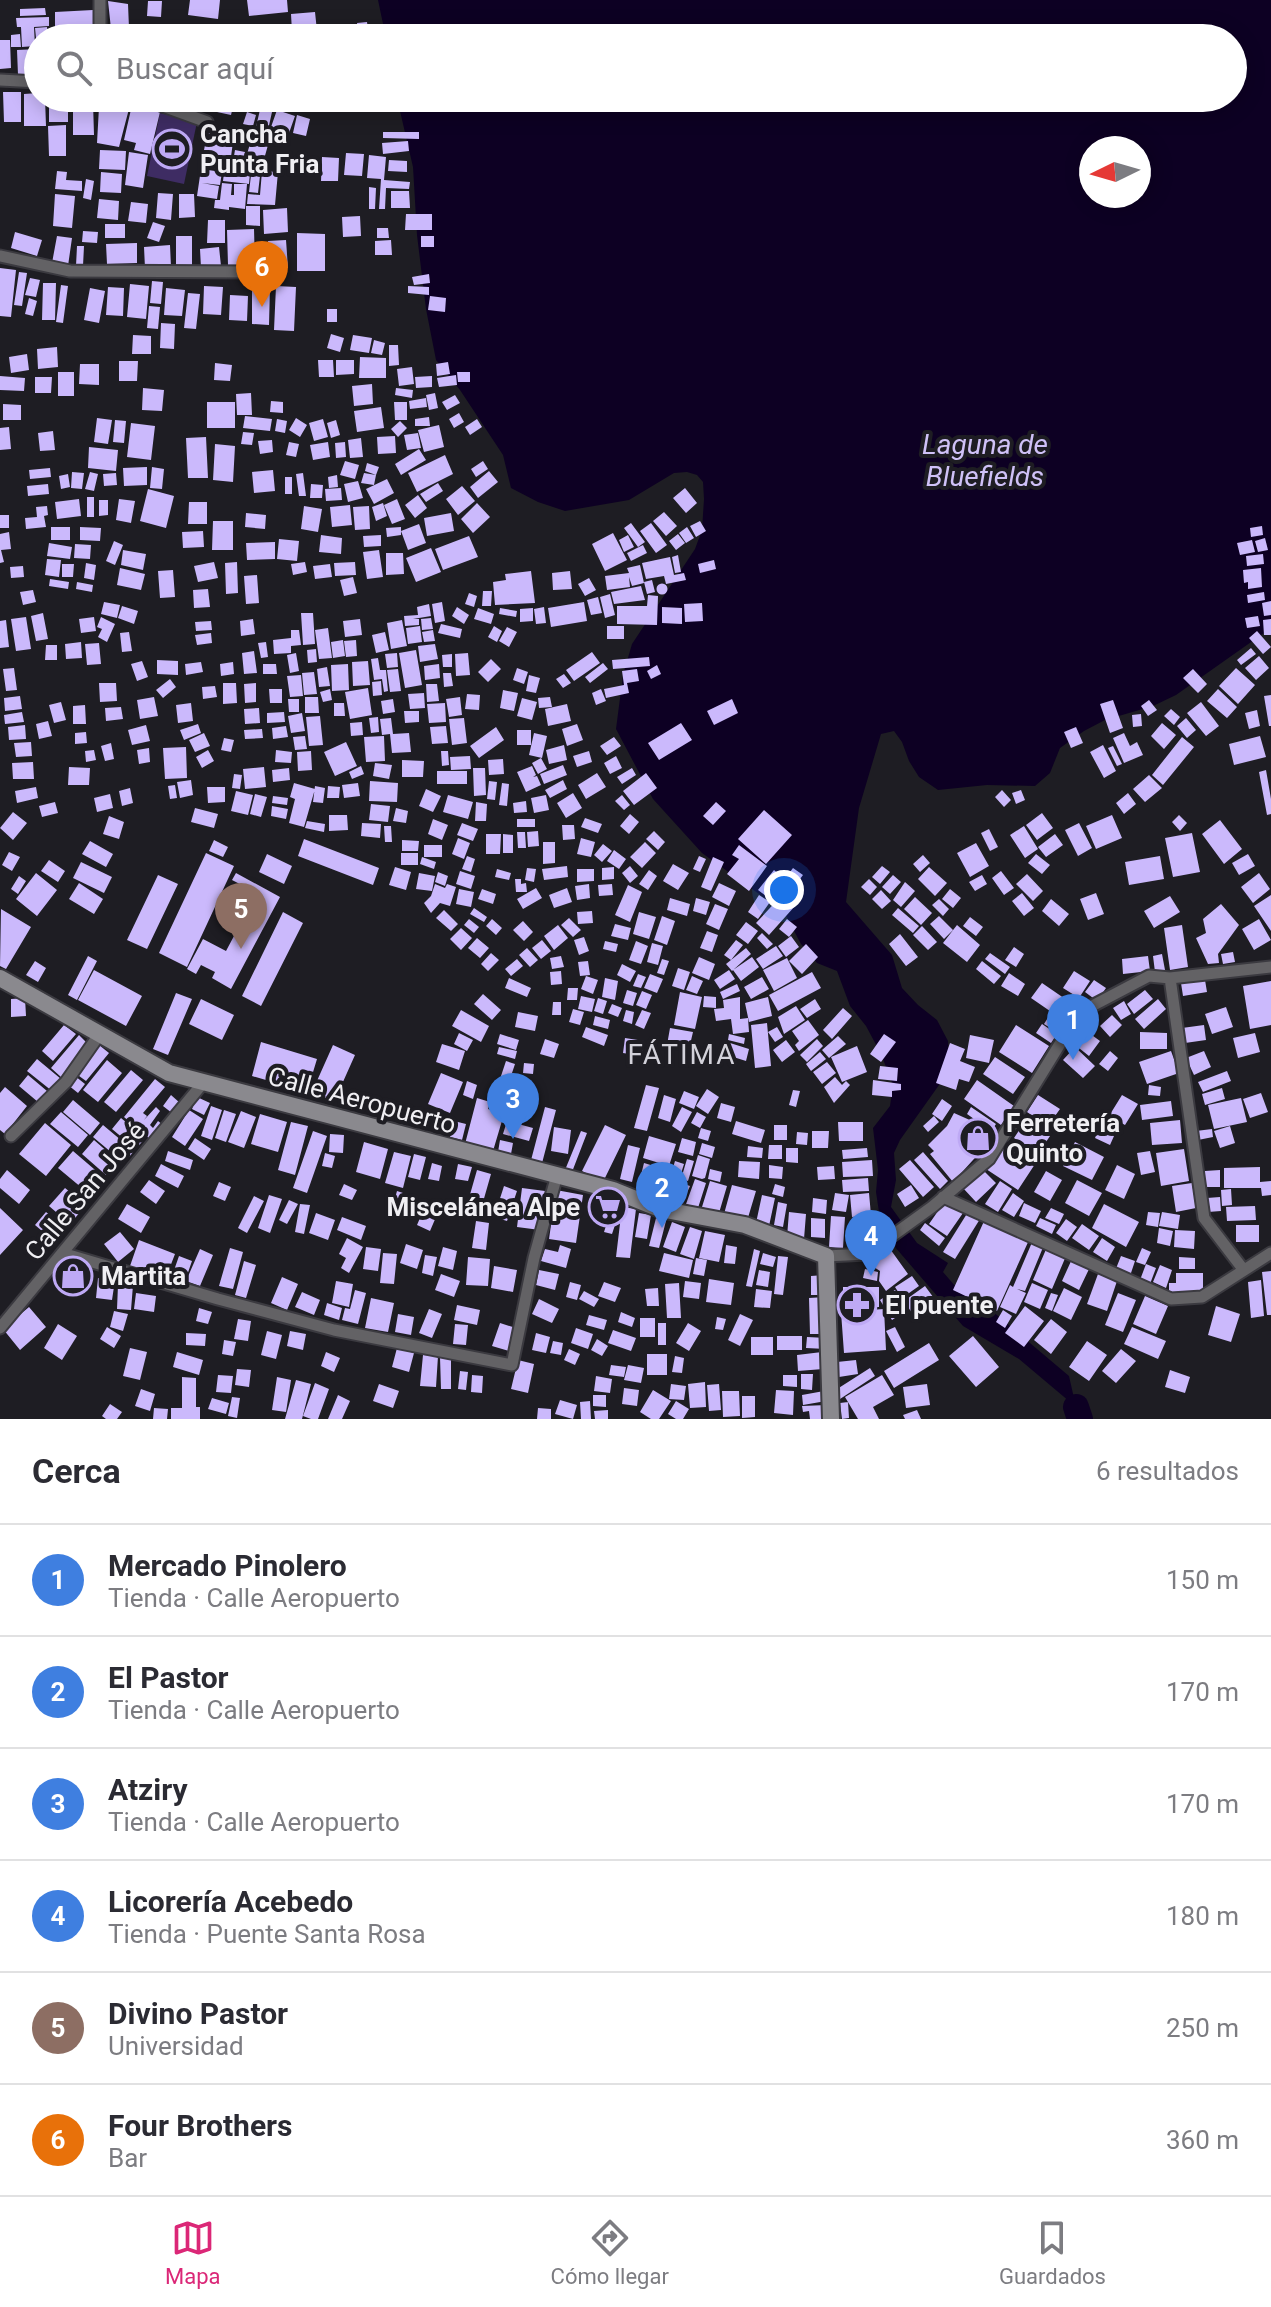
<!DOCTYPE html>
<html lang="es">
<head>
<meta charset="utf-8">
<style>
	:root { --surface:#fff; --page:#f7f7f7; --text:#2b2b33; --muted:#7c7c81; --line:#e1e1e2; --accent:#db2777 }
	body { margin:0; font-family:Roboto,sans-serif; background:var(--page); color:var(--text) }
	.compass { position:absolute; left:1079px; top:136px; width:72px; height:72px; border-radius:50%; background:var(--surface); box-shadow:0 4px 20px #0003; rotate:265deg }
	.you { position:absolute; left:784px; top:890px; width:28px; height:28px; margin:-20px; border:6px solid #fff; border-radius:50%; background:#1a73e8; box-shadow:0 0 0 12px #1a73e833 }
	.badge { display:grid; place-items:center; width:52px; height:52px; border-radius:50%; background:var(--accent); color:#fff; font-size:26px; font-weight:700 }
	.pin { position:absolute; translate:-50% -66px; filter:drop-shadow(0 2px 4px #0008) }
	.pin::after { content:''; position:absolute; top:42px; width:28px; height:24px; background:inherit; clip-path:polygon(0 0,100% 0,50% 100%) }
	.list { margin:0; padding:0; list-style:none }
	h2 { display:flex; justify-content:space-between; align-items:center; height:104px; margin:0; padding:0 32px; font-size:34px }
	h2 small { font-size:26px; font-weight:400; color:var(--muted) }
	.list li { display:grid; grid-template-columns:52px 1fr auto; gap:24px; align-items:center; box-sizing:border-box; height:112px; padding:0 32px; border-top:2px solid var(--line) }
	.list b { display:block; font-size:30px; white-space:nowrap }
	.list p { margin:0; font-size:26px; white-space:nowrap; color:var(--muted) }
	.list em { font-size:26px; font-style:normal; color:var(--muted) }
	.icon { flex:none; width:44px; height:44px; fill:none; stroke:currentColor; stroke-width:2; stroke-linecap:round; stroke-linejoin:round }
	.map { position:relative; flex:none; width:1271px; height:1419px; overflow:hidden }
	.search { position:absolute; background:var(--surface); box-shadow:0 4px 20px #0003; left:24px; right:24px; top:24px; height:88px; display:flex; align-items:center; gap:20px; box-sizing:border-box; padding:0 28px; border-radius:44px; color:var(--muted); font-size:30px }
	.sheet { height:776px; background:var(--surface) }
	nav { display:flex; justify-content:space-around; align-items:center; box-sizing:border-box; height:112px; border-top:2px solid var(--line); background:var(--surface); font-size:22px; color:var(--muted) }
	nav a { display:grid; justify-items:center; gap:4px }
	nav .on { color:var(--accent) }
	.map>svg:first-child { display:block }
	.green { fill:#3e2c63 }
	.water { fill:#0d0023; fill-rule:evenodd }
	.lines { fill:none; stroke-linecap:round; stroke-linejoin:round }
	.river { stroke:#0d0023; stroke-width:26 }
	.building { fill:#cbb9fc }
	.street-casing { stroke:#3b3a40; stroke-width:15 }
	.secondary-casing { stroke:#3b3a40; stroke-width:20 }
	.street { stroke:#636265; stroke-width:11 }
	.secondary { stroke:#8a898e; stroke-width:16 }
	.labels { text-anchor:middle; stroke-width:8; stroke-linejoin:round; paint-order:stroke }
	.poi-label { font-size:26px; font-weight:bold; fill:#f0eff3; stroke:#1e1d23; text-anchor:start }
	.street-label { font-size:26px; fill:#f0eff3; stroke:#1e1d23 }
	.water-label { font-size:28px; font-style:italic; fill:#cfc1f7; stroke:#1e1d23 }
	.neighbourhood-label { font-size:28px; letter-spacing:2px; fill:#d3d2da; stroke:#1e1d23 }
</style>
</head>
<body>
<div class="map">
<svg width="1271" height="1419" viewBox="0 0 1271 1419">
	<rect width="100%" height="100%" fill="#1e1d23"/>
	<path class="green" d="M160 113 197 122 184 184 147 176Z"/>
	<path class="water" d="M378 0H1271V628L1176 695 1153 706 1105 720 1084 731 1060 748 1050 773 1035 786 987 785 938 790 919 777 909 761 902 742 894 731 881 734 859 808 846 902 892 955 902 988 918 1005 937 1020 948 1041 949 1062 944 1078 900 1140 894 1153 896 1180 891 1207 917 1243 948 1263 943 1272 962 1294 991 1310 1069 1376 1076 1407 1019 1359 963 1326 895 1247 879 1212 876 1192 878 1170 873 1128 890 1106 893 1085 881 1054 866 1026 850 1006 837 971 817 963 801 944 784 912 702 853 653 799 616 729 623 675 632 644 695 549 702 530 704 499 703 482 697 475 687 472 674 473 629 500 565 511 538 502 511 488 503 455 460 390 436 360 426 309 417 235 413 167 397 98H1233V38H386ZM1091 148H1139V196H1091Z"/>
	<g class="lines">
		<path class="river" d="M1076 1407 1080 1419"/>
	</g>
	<path class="building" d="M190 0H220L218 19 188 15Z
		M247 0H287L288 12 249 16Z
		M108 1 128 4 129 28 162 25V31L112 38Z
		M148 1H162L161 17 147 16Z
		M45 8 46 15 20 16V9Z
		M93 10 94 26 55 28V12Z
		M315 12 317 31H326V38H298V32H292L291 14Z
		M49 17V26L34 27 35 46 22 47 21 27H17L16 18Z
		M367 22 369 36 359 38 357 23Z
		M352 26 354 36 342 38 340 28Z
		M47 27 48 37 36 38 35 28Z
		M258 28 282 35 281 38H255Z
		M65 29H95V38H66Z
		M20 34 21 47H11V35Z
		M0 40H10L11 68 0 69Z
		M38 49V75H18L17 50Z
		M3 92H21V122H4Z
		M38 93V98H45L46 126H24V94Z
		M49 98H68V122H49Z
		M220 98H235L231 115 217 112Z
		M250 98 261 99 256 112 247 109Z
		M304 98H320V111H304Z
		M323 98H341V111L323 112Z
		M358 98H385V104L359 106Z
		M262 101 274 103 268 130 256 127Z
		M73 102H93L94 135H73Z
		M116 102 130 105 119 147 97 143 99 107 115 109Z
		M132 105 160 112 150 154 134 150 136 143 124 140Z
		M277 110 295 116 289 133 271 127Z
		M247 112 256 115 253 126 243 124Z
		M297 115 310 119 306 136 293 133Z
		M66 125V156H49L48 126Z
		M208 129 234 134 229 172 201 166Z
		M383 132H419V139L383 138Z
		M251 140 268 145 261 170 244 165Z
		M408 141 409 151 383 154 382 143Z
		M100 150 126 151 125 170 99 169Z
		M235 150 245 152 241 172 250 173 249 184 223 181 224 173 231 174Z
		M129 152 148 155 143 188 125 185Z
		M346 153 364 154 362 176 344 175Z
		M369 155 386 157 384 180 410 182 409 189 386 188 385 209H379L381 179 367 178Z
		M322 157 339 158 338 181H321Z
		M389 160 407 161V172L388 171Z
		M201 169 222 172 220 185 202 183 219 186 217 199 197 196Z
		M57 171 67 172 66 180 82 181V191L55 189Z
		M262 171 278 172 275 205 247 204 248 194 260 195Z
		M101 172 122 174 121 193 100 192Z
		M251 175 260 176 258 193 249 192Z
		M86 179 94 181 91 200 83 198Z
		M222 183 232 184 231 195H234V184H247L245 209 229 207V210L214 208 215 200H220Z
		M369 187 376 188 375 209H369Z
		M391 191H409L410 208H391Z
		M158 193 173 194 171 220 156 218Z
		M55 194 75 196 72 228 53 226Z
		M179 194H194L195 217 179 218Z
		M99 199 119 201 118 220 97 218Z
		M131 202 148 204 146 223 128 221Z
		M246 206H260V226L246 225Z
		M287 208 288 232 264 234 263 210Z
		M406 214H432V230H405Z
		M360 216 361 236 343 237 342 217Z
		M208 220H225V243H207Z
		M153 222 165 226 159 242 147 238Z
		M105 224H125V238H105Z
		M377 228H388L389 238H377Z
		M254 229 255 265H228L227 230Z
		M83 231 98 232 97 243 82 242Z
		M15 232 42 240 37 256 11 248Z
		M297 233 325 234V271H297Z
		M57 236 72 238 68 266 52 263Z
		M176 236H192V266H176Z
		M421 236H434V247H421Z
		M286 240 288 268 270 269 268 241Z
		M391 240 392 255H375V241Z
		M137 243V263L107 264 106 244Z
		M170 245 171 267 145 268 144 247Z
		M77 246H84L83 266H76Z
		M219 247 221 266 201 268 200 249Z
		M0 268 16 270 11 317 0 316Z
		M19 272 27 273 22 306 14 305Z
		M429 274 430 283 414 285 412 277Z
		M30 278 40 280 36 297 25 295Z
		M152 281 163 282 161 304 150 303Z
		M43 283H56L55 320H42Z
		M130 284 149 286 146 319 127 317Z
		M61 285 68 286 63 323 56 322Z
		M204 286 223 287 221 315 203 314Z
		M252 286H270L269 325 252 324Z
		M276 286 296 287 294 331 274 330Z
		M408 286 429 287V295L408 293Z
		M108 287 124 288 123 316 106 315Z
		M90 288 105 291 99 323 84 320Z
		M166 288 185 290 182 316 164 315Z
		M188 293 200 294 196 329 184 328Z
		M230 295 248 296 247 321 229 320Z
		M430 296 446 298 445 312 428 310Z
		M29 298 37 301 33 316 25 314Z
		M149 306 160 307 158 329 147 328Z
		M327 309H337V322H327Z
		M161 323 175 324 174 349 160 348Z
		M331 334 344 338 340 352 327 348Z
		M133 335 151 336V354H132Z
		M353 335 372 338 369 353 350 350Z
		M374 340 385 343 382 355 371 353Z
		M389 345H398L399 365 389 366Z
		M57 347 58 367 38 369 37 349Z
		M27 354 29 370 11 373 9 357Z
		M360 357 386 358V378H359Z
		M318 360H333L334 377H319Z
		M336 360H354V374L336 375Z
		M119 361H138L137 381H119Z
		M448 362 450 374 437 376 436 364Z
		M215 363 232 365 230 381 214 380Z
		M80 364H99V385L79 384Z
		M412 367 414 384 399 386 397 369Z
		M58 372H74V396H58Z
		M457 372H470V382H458Z
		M456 375 457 385 439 387 437 378Z
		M0 376 25 378 24 391 0 390Z
		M432 376V387L416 388 415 377Z
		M35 377H52L51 393H35Z
		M372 384 373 404 354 406 352 386Z
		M143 388 164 390 162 411 142 410Z
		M396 388 413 390 412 398 395 395Z
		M251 393 252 415H237L236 394Z
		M435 393 438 408 429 410 426 395Z
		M455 395 460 403 447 410 442 402Z
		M426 398 427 407 410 409 409 401Z
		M271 401 283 402V413L270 412Z
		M207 402H235V428H207Z
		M394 402H407V420H395Z
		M3 404 21 405V420H3Z
		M381 407 384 428 357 432 354 411Z
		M459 413 464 422 454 428 449 419Z
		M245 416 272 419 270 431 243 428Z
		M429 417 430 426H415V419Z
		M97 418 112 420 108 444 94 442Z
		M296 418 307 425 300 437 289 430Z
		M277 419 287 421 285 433 275 431Z
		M323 419 328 437 314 441 309 423Z
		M477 419 482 427 470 435 465 427Z
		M115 420 126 421 124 443 113 442Z
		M336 420 340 435 331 438 327 423Z
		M400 421 407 428 398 437 391 429Z
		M131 423 155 426 151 460 127 457Z
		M439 425 444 447 424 452 418 430Z
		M9 427 11 449 0 450V428Z
		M53 431 55 450 40 451 38 433Z
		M243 432 254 433 252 445 241 444Z
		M418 433 421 448 407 450 404 435Z
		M395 436 396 453 378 454 377 437Z
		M206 437 208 478H188L186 438Z
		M361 438 363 457 350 458 348 440Z
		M272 440 273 452 260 454 258 441Z
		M289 442 299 444 296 457 286 455Z
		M328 442 330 457 313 460 310 445Z
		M345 442 346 457 336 458 335 443Z
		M215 444 235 446 233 482 213 480Z
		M89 447 118 450 116 471 88 468Z
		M419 449 426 460 401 475 395 464Z
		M445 455 453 474 417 492 408 473Z
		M345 461 359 465 355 479 340 475Z
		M483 461 488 469 476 477 471 469Z
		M367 463 379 467 376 475 365 471Z
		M147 467V485L124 486 123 468Z
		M152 467 164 469 162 489 150 488Z
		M50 468 51 477 30 479 29 470Z
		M273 470 275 491 254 493 252 472Z
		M489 471 498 482 478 498 470 487Z
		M72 472 84 473 82 489 71 488Z
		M90 472 98 474 94 491 85 489Z
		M116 473 117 485 104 486 103 474Z
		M303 473 306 496H299L296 474Z
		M364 473 376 475 374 485 361 483Z
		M68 474 70 487 61 489 59 476Z
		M337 475 338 487 329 488 328 477Z
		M285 477H292V494H285Z
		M387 479 394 493 374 504 366 489Z
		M358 481 363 498 348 502 344 484Z
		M438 483 443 491 426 502 420 494Z
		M48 484 49 494 28 496 27 486Z
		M311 484 323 485 322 498H310Z
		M462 486 475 501 458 515 446 499Z
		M341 488 342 500 326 501 325 489Z
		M685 488 697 503 686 513 673 498Z
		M148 489 174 496 166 528 140 521Z
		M418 495 427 508 415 518 405 505Z
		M87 497H94V517H87Z
		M79 499 81 516 57 519 55 502Z
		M119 499 135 501 131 523 116 520Z
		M397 499 405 519 392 524 384 505Z
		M99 500H108V515L99 516Z
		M189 502H207V524H188Z
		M383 503 387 516 376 521 372 507Z
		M477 503 490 517 473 533 461 519Z
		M350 505 352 525 332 527 330 507Z
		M47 506 48 515 44 516 46 527 26 529 25 518 37 517 36 507Z
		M304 506 322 509 318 532 301 529Z
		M369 506 370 529 355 530 353 507Z
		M664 512 677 526 666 536 653 521Z
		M246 513 266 515 265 529 245 527Z
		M451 513 454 531 427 536 424 518Z
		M0 515H9V528H0Z
		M213 521H233V550H212Z
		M700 521 706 531 696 537 690 526Z
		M631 523 645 542 638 547 624 528Z
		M651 523 667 545 656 553 640 531Z
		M419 524 426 543 408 550 401 531Z
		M1262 526 1263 535 1251 537 1250 528Z
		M51 527H70V540H51Z
		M80 527 101 528 100 541 80 540Z
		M401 527V535L387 537 386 528Z
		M687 527 694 538 686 543 679 533Z
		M203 531 204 547 183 548 182 532Z
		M9 532 11 549 1 550 4 562 0 563V534Z
		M613 533 627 560 605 571 592 544Z
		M678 534 685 543 676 550 669 541Z
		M321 535 342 538 341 554 319 552Z
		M381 535V546L364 547 363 536Z
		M628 535 634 547 624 552 619 540Z
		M469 536 478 557 443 570 435 549Z
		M1265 538 1268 550 1258 552 1255 541Z
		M279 539 299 541 297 561 277 559Z
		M1252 540 1255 552 1240 555 1237 543Z
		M114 541 123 545 115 565 106 561Z
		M275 542V559L247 560 246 543Z
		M49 543 72 547 70 559 47 556Z
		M75 544 91 545 90 559 74 558Z
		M643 545 647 553 631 561 627 553Z
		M431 548 441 572 416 582 406 558Z
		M123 550 146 554 143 570 121 565Z
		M379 550 383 577 367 579 363 552Z
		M386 553H403L404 574 386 575Z
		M1263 554 1264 564 1247 566 1246 556Z
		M678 555 681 572 675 573 672 557Z
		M670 557 674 575 684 573 686 580 666 584 664 576 646 579 642 563Z
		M47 559 61 560 59 577 45 575Z
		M714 560 716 569 700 573 698 564Z
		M214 562 218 578 198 582 194 566Z
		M237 562 238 593 226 594 225 563Z
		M305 562 307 572 293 575 291 564Z
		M355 562 356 575 335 576 334 563Z
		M86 563 96 565 94 580 84 578Z
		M62 564H74L73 577H62Z
		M330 564 332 577 315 579 313 566Z
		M640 565 644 583 632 586 629 577 630 587 607 590 605 576 629 573 627 568Z
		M23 566 24 577 11 578 10 567Z
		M120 568 145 574 141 590 117 585Z
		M1261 568 1262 587 1248 589V582L1244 583 1243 570Z
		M173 570 175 597 160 598 158 571Z
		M531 571 535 603 495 605 493 582 506 580 505 574Z
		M570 571 572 589 553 590 552 573Z
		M257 575 259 603 246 604 244 576Z
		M353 577 357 593 344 596 340 580Z
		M589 578 596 590 585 596 578 584Z
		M50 579 69 582 68 589 49 586Z
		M652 580 655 592 647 594 644 582Z
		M77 582 93 585 92 592 76 589Z
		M656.5 589a5.5 5.5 0 1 1 11 0a5.5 5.5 0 1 1-11 0Z
		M641 586 645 600 614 604 611 592Z
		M208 589 210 607 194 608 193 590Z
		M33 590 36 602 23 605 20 592Z
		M483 591H492L491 606H482Z
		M1264 592 1265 600 1248 603 1247 595Z
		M469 593 477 596 474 607 465 604Z
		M610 594 615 615 605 618 600 597Z
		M648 595 658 596 657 625 617 624V606H647Z
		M598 597 602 613 591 615 587 600Z
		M1271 601V615L1264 616 1262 603Z
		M104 602 120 605 117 618 101 614Z
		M442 602 445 621 435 623 432 604Z
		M584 602 587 621 551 627 548 608Z
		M702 603 703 621 685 622 684 604Z
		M429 604 431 616 413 619H419V625L405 626 404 616 418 615 417 607Z
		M122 606 138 611 134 624 118 618Z
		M457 607 469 615 464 624 452 616Z
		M544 607 546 623 536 624 534 609Z
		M662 607 682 608V624L662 623Z
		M478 608 494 614 491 624 474 619Z
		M500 608 517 611 516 617 499 614Z
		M533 608V621L520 622V609Z
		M43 613 48 639 36 641 31 616Z
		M301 613H313L315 644 303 645Z
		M1258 616 1260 626 1247 628 1245 618Z
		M26 617 31 649 16 651 11 619Z
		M94 617 96 631 81 633 79 619Z
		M101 617 115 624 107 642 98 637 102 629 97 627Z
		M431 618 433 629 422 630 421 619Z
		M253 619 255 634 241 636 240 621Z
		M360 619 362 635 345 637 343 621Z
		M1271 619V635H1264L1263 620Z
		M6 620 9 647 0 648V621Z
		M402 620 407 646 391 649 387 623Z
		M211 621 212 630 196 631 195 622Z
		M441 624 462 629 460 638 438 633Z
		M420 626 422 642 408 644 406 628Z
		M494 626 502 631 497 642 488 637Z
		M607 626H624V639H607Z
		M507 627 517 632 509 647 499 641Z
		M328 628 332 658 319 659 315 630Z
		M291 630H299L301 645 291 646V653L274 654 273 640 291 638Z
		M433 630 435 641 424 642 422 632Z
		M1257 631 1271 647 1263 654 1249 638Z
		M129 632 132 651 122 652 120 633Z
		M385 632 389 650 376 653 372 635Z
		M211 633 212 643 197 645 195 635Z
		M343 640 345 656 333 658 331 642Z
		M356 640 357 656 346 657 344 641Z
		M81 642 82 658 66 659 65 644Z
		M266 642 268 657 261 658 258 643Z
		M99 643 101 664 87 665 85 644Z
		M435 644 438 659 420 662 418 646Z
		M46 645H57V660H45Z
		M1251 648 1256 654 1241 665 1237 660Z
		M316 649 317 662 308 663 307 650Z
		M416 650 422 685 405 688 399 653Z
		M254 651 257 673 244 674 242 653Z
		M592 652 600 663 574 681 566 670Z
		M296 653 299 671 290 673 287 655Z
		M397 653 398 667 387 668 385 654Z
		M468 653 470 675 456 676 455 654Z
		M452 654V667H443L442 655Z
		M1259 656 1269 668 1256 680 1245 668Z
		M649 657 650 666 613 669 612 660Z
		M378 658 380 670H386L388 691 384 692 382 679 374 680 371 659Z
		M491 659 501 669 488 682 478 672Z
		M157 660 178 661V675L157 674Z
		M142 661 148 677 137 681 131 664Z
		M368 661 370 685 353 686 352 662Z
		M201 662 203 672 186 675 185 664Z
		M233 662 234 674 221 676 220 664Z
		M603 663 608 669 590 683 585 677Z
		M263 664H276L277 674H263Z
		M348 664 349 690 332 691 331 665Z
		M439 664 440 678 425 680 424 666Z
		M657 665 661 674 651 679 647 671Z
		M327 667 330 686 319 687 317 669Z
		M14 668 17 690 6 691 3 669Z
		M517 668 528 672 524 684 513 680Z
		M1236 668 1255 685 1238 704 1219 686Z
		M398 669 401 691 390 692 387 670Z
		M637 669 639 681 627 683 629 693 606 698 604 689 624 685 622 671Z
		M1193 669 1207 684 1198 693 1183 678Z
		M314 672 317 694 304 695 302 673Z
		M443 673H451L453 686 444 687Z
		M564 674 571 683 563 688 556 679Z
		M301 675 303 696 290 697 287 676Z
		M529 675 540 678 536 693 526 691Z
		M170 679 176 687 163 698 156 690Z
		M381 681 382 695 373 696 372 682Z
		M99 683H116L117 701 100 702Z
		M223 683H236L237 703 223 704Z
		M256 683V702L245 703 244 684Z
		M426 684H437L439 701 427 702Z
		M215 686 217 697 203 699 202 687Z
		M368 688 372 715 350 719 345 692Z
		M269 689H282V703H270Z
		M330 689 332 700 323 702 320 692Z
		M601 689 606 701 596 705 592 693Z
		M1218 689 1237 707 1227 718 1207 701Z
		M503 690 518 693 514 711 500 708Z
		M424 693 425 708 410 709 408 694Z
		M467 694 480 695 479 710 465 709Z
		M1271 695V726H1269L1264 696Z
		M20 696 22 709 5 711 4 698Z
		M154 697 158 716 140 719 137 700Z
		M305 697H318L319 713H305Z
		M460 697 462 715 449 717 446 699Z
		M550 697 552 707 539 708 538 698Z
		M522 698 537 702 532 720 517 716Z
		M288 699H299V712H289Z
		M393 699 395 712 383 714 381 701Z
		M732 699 738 713 714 725 707 711Z
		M1113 700 1123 728 1110 733 1100 704Z
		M1149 700 1157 710 1148 716 1141 706Z
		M61 702 66 720 54 723 49 705Z
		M1201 702 1219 726 1206 736 1187 713Z
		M191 703 193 721 178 723 176 705Z
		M334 703H344L345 716H334Z
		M445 703 446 722 429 723 427 704Z
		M567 704 571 721 548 726 545 709Z
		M85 705 86 724H73V706Z
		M121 707 123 719 106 721 105 708Z
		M259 708 260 723 245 724 244 709Z
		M1171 709 1180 717 1174 725 1164 716Z
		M1257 710 1260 726 1249 729 1245 713Z
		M404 711H419V722L405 723Z
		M22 712 24 722 5 724 4 715Z
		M284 712 285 722 267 723V713Z
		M302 713 305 731 291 733 288 716Z
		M1141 714 1142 726 1133 727 1132 715Z
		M320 716 323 745 309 746 306 717Z
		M378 717 379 732 371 733 369 718Z
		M391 718 393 734 409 733 411 752 392 753 390 734 382 735 380 719Z
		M464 718 467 743 452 745 449 719Z
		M1186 718 1196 730 1187 738 1177 726Z
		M48 721 52 736 39 739 36 724Z
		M362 722 363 735 351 736 350 723Z
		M681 723 692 740 659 760 648 743Z
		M1162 723 1176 735 1164 749 1151 736Z
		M198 724 201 733 184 740 180 730Z
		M577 724 583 740 567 746 562 729Z
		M25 725 26 739 9 740 8 727Z
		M146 725 150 741 132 745 128 730Z
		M286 726 288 737 273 739 272 728Z
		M446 726 448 743 432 744 430 727Z
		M496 727 504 740 479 758 470 746Z
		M1076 727 1083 743 1071 748 1064 732Z
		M262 729 263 738 245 739 244 730Z
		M517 730H531V745H517Z
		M86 732 87 743 75 744V733Z
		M204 733 210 746 195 752 189 740Z
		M534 733 547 736 542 758 529 755Z
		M1124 733 1130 746 1137 742 1143 755 1124 763 1113 738Z
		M305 736 307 749 295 750 293 737Z
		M384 736 385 761 366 762 364 737Z
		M1260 736 1266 757 1234 765 1229 744Z
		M614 737 621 746 607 755 600 746Z
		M1182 737 1194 747 1163 785 1152 775Z
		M224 738 234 740 231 752 221 750Z
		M31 742 32 756 16 757 14 743Z
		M346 742 357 766 335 776 324 752Z
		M111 743 114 759 105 761 101 746Z
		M564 745 567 760 549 764 546 750Z
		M1103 745 1116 771 1104 778 1090 752Z
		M1113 746 1122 764 1117 766 1108 748Z
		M186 747 187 778 165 779 163 748Z
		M149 748 150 762 139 764 137 750Z
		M94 750 96 760 86 762 85 751Z
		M208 750 214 761 202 768 196 757Z
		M276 750 292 752 291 763 275 762Z
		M311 751 312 770 298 771 297 752Z
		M441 751H448L449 765 442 766Z
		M589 751 592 762 577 767 573 756Z
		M470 756 471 769 451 770 450 757Z
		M616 756 622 768 610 774 604 763Z
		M541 758 547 769 538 774 532 763Z
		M503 759 504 774 489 775 488 760Z
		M402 760 424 761 423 777H402Z
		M33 762 34 779H13L12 763Z
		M375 763 392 765 389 779 373 776Z
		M563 765 567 775 544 784 540 774Z
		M361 766 364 774 352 779 349 772Z
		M532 766 536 775 533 777 537 776 541 785 526 792 517 772Z
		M69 767 90 768 89 785H68Z
		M264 767 266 787 245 789 243 769Z
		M289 768 290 780 273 782 272 770Z
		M473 768H485L486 795 474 796Z
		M632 768 636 775 622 784 617 777Z
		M1266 770 1271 799V814L1267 815 1259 772Z
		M437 771H467V784H437Z
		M597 773 606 787 586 799 578 785Z
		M646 773 657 788 634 805 623 791Z
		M234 774 242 775 240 789 232 788Z
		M1149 775 1162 788 1145 802 1133 789Z
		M191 780 193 795 180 798 177 782Z
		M563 780 567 789 550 798 545 790Z
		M370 781 398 783 397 802 369 801Z
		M489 781 497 782 495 800 487 799Z
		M294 783 315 789 304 827 289 823 295 799 290 797Z
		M358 783 360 796 344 798 342 785Z
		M502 783 509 784 507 806 499 805Z
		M175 785 177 798 170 799 168 786Z
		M315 786 325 788 323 803 313 802Z
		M328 786 340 787 339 798H327Z
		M36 787 38 798 17 803 15 791Z
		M207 787H225V802L208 803Z
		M130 788 133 803 122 806 119 791Z
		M426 789 441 796 433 812 419 806Z
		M1002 790 1011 800 1004 807 995 797Z
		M1021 790 1025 800 1016 804 1012 793Z
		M236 791 253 795 248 815 231 811Z
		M573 793 582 808 566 818 557 803Z
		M1128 793 1136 804 1124 814 1116 803Z
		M110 794 113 808 97 812 94 798Z
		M255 794 267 797 261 817 250 814Z
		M448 795 473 802 468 819 443 812Z
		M546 795 549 810 534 813 531 798Z
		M622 795 630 805 624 810 615 801Z
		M273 796 288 798 287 805 272 803Z
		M526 801 527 812 514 813 513 803Z
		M55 802 58 813 42 817 39 806Z
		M476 802 487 804 486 821H475Z
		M716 802 726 811 713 825 703 816Z
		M371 804 390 806 388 822 369 820Z
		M272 806 288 809 286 819 271 816Z
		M195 808 218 814 214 828 191 822Z
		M396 808 408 811 406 823 393 821Z
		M764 810 792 835 766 864 738 839Z
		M13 812 27 823 13 840 0 828Z
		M1042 813 1053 828 1037 840 1026 825Z
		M630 814 639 822 629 834 620 826Z
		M329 815H347L348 830 329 831Z
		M1112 815 1122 838 1096 849 1086 826Z
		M1179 815 1187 823 1180 831 1172 822Z
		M109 816 124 822 119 839 103 834Z
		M585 818 602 824 598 833 581 827Z
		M433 819 448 825 442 840 428 834Z
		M517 819H535V827H517Z
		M1220 820 1242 849 1224 864 1202 834Z
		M307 821 325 824 324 832 305 828Z
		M362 823 381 824 380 838 361 836Z
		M462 823 478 829 473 841 457 835Z
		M1079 823 1092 848 1078 856 1065 830Z
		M562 825H574L575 839 563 840Z
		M384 826H391L392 842H385Z
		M1024 826 1038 849 1025 858 1010 835Z
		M989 829 998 847 990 851 981 833Z
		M538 831 539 846 528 847 527 832Z
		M654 831 665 842 658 850 646 839Z
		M517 832H525L526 848H518Z
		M1192 833 1200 872 1173 877 1165 838Z
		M486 834H501L500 854H486Z
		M503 834 513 835V853H503Z
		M1055 834 1063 845 1046 857 1038 847Z
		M458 838 470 843 464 859 452 854Z
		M581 838 595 842 591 857 577 854Z
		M304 839 379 868 373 885 298 856Z
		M214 840 228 847 223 857 209 851Z
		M402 840 419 841 418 851H402Z
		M90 841 113 854 106 867 82 854Z
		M543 842H555V863L543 864Z
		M645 842 656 853 642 868 630 857Z
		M976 843 989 866 970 877 957 853Z
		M603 844 612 851 602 862 594 855Z
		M424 845H442V857H424Z
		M739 845 767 866 749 891 727 874 739 859 732 855Z
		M614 850 626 859 619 869 607 861Z
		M9 852 20 857 12 871 2 865Z
		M206 853 234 866 187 967 159 953Z
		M401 853H418V865H401Z
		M267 854 292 866 284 884 259 872Z
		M1036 854 1050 865 1042 874 1028 863Z
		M1248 854 1255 866 1239 875 1232 863Z
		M923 855 930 863 920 872 913 864Z
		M467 856 475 859 471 872 462 869Z
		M699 856 706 859 700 872 693 869Z
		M1160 856 1164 879 1129 885 1125 862Z
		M422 857 436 862 434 869 420 864Z
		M713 857 724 862 711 891 701 887Z
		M49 860 65 871 58 882 41 871Z
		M81 862 112 877 104 893 73 878Z
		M673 864 689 873 678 890 663 881Z
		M567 866 568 877 544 880 542 869Z
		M630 866 638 876 630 883 622 873Z
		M882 866 890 872 880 884 872 877Z
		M395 867 411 872 406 890 389 885Z
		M614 867V879L602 880V868Z
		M929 867 947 883 935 896 918 879Z
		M527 868 536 869 534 882 525 880Z
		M793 868 803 875 797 883 787 876Z
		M497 869 511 873 509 880 495 877Z
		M577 869H594V881L577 882Z
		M649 870 657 876 648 890 639 884Z
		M774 870 785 880 770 899 758 890Z
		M460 871 475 876 471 889 456 884Z
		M1001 871 1014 888 1004 895 992 878Z
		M438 872 448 876 445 886 435 882Z
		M36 873 57 890 37 916 16 899Z
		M236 873 280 897 231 989 212 978 215 972 201 965 196 974 187 969 203 939 226 951 257 893 232 880Z
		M419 873 435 876 432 891 416 889Z
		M1259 873 1270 889 1253 903 1241 887Z
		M1027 874 1043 891 1033 901 1016 884Z
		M158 875 178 884 147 949 127 940Z
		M893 875 901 882 890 894 882 887Z
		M982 875 987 884 975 891 969 882Z
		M19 876 26 881 18 894 11 889Z
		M515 879H521V884L526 883 527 892H516Z
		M787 879 795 885 784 898 795 906 769 935 756 923 782 895 777 892Z
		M869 879 877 887 870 895 861 887Z
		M905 882 915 891 901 907 893 900Z
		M79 883 103 899 94 914 69 899Z
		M719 883 736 891 729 906 712 897Z
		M435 884 445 888 447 884 456 887 450 906 440 903 431 913 424 903 431 896Z
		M589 884 590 898 577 900 575 886Z
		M612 884 613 895 599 896 598 885Z
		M628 885 642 892 630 922 615 915Z
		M795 887 803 894 794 904 786 897Z
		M536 888 542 898 523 909 517 899Z
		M567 888 572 902 554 908 549 895Z
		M459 889 474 892 471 907 456 904Z
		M482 889 496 894 493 904 478 899Z
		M950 889 961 898 953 908 942 899Z
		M881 890 891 901 882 909 872 899Z
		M1022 893 1034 908 1024 916 1012 901Z
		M1096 893 1104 914 1088 920 1080 899Z
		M759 895 770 902 758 919 748 912Z
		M1271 895V931L1254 906Z
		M1170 896 1180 912 1154 928 1144 911Z
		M915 897 932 913 921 925 904 909Z
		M670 898 690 904 687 916 667 910Z
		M696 898 710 902 706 915 693 911Z
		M939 899 949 909 943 916 932 905Z
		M1051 899 1069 914 1059 926 1042 911Z
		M715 904 728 909 719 930 706 924Z
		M1221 904 1239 925 1218 954 1219 963 1208 964 1196 938 1206 933 1203 919Z
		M474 908 487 917 484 922 470 914Z
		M898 908 919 926 913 933 892 915Z
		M1 909 31 927 6 969 0 966Z
		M444 910 458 924 451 931 436 918Z
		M592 911 593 923 578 924 577 912Z
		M283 912 303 923 261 1006 242 996Z
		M639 912 656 917 649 939 633 934Z
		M662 916 675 921 667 945 654 940Z
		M939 916 953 930 944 939 930 924Z
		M970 917 983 927 976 936 963 926Z
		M569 918 581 930 573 937 561 925Z
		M469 919 479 927 474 933 464 925Z
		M492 919 502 928 496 935 486 926Z
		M787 919 797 927 789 937 779 929Z
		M1259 919 1271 940 1254 950 1242 929Z
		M523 921 533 932 524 941 513 930Z
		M746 922 758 931 748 944 736 935Z
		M615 924 631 928 628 940 611 936Z
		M558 925 568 938 554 950 544 936Z
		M957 925 980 945 967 962 943 943Z
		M1182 925 1188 967 1170 970 1164 928Z
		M922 926 937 942 928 950 913 935Z
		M461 928 472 938 461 950 450 939Z
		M707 931 718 935 712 952 700 948Z
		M762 933 773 944 767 949 757 938Z
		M900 934 918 957 906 966 889 944Z
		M791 936 799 947 786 957 778 946Z
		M584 937 589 951 579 955 574 940Z
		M477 938 489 948 480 958 468 948Z
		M542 940 551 951 541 959 532 948Z
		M736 940 743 945 731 960 724 955Z
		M605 941 618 944 616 952 603 949Z
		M636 941 648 946 641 964 629 960Z
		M652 943 663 946 658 965 647 962Z
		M806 944 818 957 802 974 789 961Z
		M776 946 783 956 763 969 756 959Z
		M1014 947 1024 954 1016 967 1005 960Z
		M527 948 538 960 530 967 519 955Z
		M746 948 751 954 732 971 726 964Z
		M1233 952 1235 962 1223 964 1221 954Z
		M491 953 499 960 488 971 481 964Z
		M990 953 1010 967 1005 974 985 959Z
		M1162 954 1165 970 1155 972 1153 956Z
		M88 956 97 961 77 1000 68 995Z
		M561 956 564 967 552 969 550 958Z
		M1148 956 1150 971 1123 974 1122 959Z
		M699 957 715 964 709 980 692 973Z
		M752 957 759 967 741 981 733 970Z
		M787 958 797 978 774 991 763 970Z
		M517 959 523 966 511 976 505 969Z
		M662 959 669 961 664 975 657 973Z
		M35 961 46 968 38 982 26 975Z
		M588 961 590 975 580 976 578 962Z
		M982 961 1001 976 994 984 976 969Z
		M622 964 636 971 630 982 617 975Z
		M678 968 690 972 684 990 672 986Z
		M94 970 142 996 126 1026 78 1000Z
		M729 970 735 979 720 989 714 980Z
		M561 971 562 984 551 985 550 972Z
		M1074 971 1090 981 1079 998 1063 988Z
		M812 972 821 988 778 1011 769 995Z
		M1009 973 1025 984 1018 996 1001 986Z
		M638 974 646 977 641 988 633 986Z
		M650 974 663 979 657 993 644 988Z
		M586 976 598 980 593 994 581 989Z
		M692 976 703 981 697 994 686 990Z
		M762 977 769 989 751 999 744 987Z
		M509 978 531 988 527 997 505 988Z
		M605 978 618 981 615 1000 602 997Z
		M1094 980 1106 988 1097 1001 1085 992Z
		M1205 980 1207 992 1183 996 1181 983Z
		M1271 981V1025L1250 1029 1243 986Z
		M1042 983 1074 1005 1063 1020 1031 998Z
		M737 984 740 991 723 999 720 992Z
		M568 988H578L577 1000H567Z
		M627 990 637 993 633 1006 623 1003Z
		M1145 990 1153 999 1134 1014 1127 1004Z
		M642 991 652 995 646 1009 636 1005Z
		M680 992 702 997 695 1029 674 1025Z
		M176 993 192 999 168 1055 153 1049Z
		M483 994 501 1010 492 1020 474 1004Z
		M581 996 595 999 592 1012 578 1009Z
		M704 996 716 997V1008L703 1007Z
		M740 997V1019L748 1018 749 1032 733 1034 731 1019 716 1021 714 1009 724 1008 723 1000Z
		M768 997 772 1016 749 1022 745 1003Z
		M25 998 26 1016 11 1017V999Z
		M598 998 607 1001 603 1014 594 1011Z
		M201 999 234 1015 222 1040 189 1024Z
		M815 999 821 1009 807 1018 800 1009Z
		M1158 999 1166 1009 1144 1029 1135 1019Z
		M1124 1001 1131 1014 1121 1020 1113 1008Z
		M553 1002H561V1015H552Z
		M612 1004 622 1008 618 1017 608 1013Z
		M796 1006 805 1020 784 1034 778 1017Z
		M1226 1007 1233 1027 1212 1034 1205 1014Z
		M843 1008 852 1016 832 1039 823 1030Z
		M573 1009 584 1012 580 1025 569 1022Z
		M461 1010 489 1026 481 1042 452 1026Z
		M626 1010 634 1012 632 1024 623 1021Z
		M642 1010 651 1013 644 1029 635 1025Z
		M518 1012 538 1016 535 1031 515 1027Z
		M1112 1015 1122 1025 1110 1037 1100 1026Z
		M595 1016 610 1020 608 1029 593 1025Z
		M1049 1016 1063 1025 1058 1033 1044 1024Z
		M808 1020 819 1035 799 1051 795 1045 799 1041 792 1031Z
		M767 1023 771 1066 755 1068 751 1025Z
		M1042 1024 1057 1034 1051 1043 1036 1033Z
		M64 1025 76 1034 53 1061 42 1051Z
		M1016 1025 1049 1046 1032 1073 999 1052Z
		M1204 1025 1206 1040 1185 1043 1182 1028Z
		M586 1027 608 1035 604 1046 582 1037Z
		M777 1027 783 1037 775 1042 768 1032Z
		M670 1028 693 1032 689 1049 667 1045Z
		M1085 1030 1100 1041 1089 1056 1074 1044Z
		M1140 1032 1167 1033V1049H1140Z
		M459 1033 473 1040 467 1051 454 1044Z
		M1255 1033 1260 1052 1238 1058 1233 1038Z
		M500 1034 519 1040 516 1050 497 1044Z
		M729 1034 745 1038 744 1044 728 1040Z
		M884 1034 896 1042 881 1062 870 1054Z
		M79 1035 88 1044 61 1077 51 1068Z
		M970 1035 994 1040 989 1063 966 1058Z
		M838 1036 846 1044 829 1058 822 1050Z
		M625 1038 644 1041 642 1056 623 1053Z
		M545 1039 559 1044 554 1058 540 1054Z
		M817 1039 823 1046 807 1062 800 1055Z
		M786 1040 795 1052 782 1062 773 1050Z
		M261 1042 317 1059 307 1092 252 1076Z
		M730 1043 749 1049 746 1061 727 1055Z
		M950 1043 965 1049 960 1061 975 1067 969 1082 959 1079 956 1090 936 1083Z
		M442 1044 465 1051 459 1070 436 1062Z
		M99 1045 109 1053 86 1081 75 1073Z
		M333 1045 355 1055 334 1102 312 1092Z
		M857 1046 867 1072 842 1082 831 1057Z
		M499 1047 517 1051 515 1059 497 1054Z
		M1075 1047 1095 1066 1083 1078 1063 1060Z
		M1110 1051 1118 1058 1108 1071 1099 1064Z
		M1171 1051 1179 1073 1147 1084 1139 1062Z
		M1204 1051 1211 1067 1194 1075 1186 1058Z
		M820 1052 826 1059 811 1071 806 1064Z
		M995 1057 1025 1077 1013 1094 983 1074Z
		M37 1059 61 1079 52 1091 27 1071Z
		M107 1060 122 1073 98 1102 83 1090Z
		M506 1061 515 1064 510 1079 501 1076Z
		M827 1062 836 1073 822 1084 813 1072Z
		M524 1063 534 1064 533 1074 523 1073Z
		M880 1066 898 1068 897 1081 878 1079Z
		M131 1070 143 1080 116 1112 104 1102Z
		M1227 1071 1231 1081 1203 1092 1198 1082Z
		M441 1073 463 1082 450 1113 428 1104Z
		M28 1075 47 1091 38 1102 19 1086Z
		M75 1076 85 1084 78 1093 68 1085Z
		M835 1077 842 1085 846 1081 850 1085 834 1103 824 1087Z
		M155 1079 165 1087 143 1113 147 1116 144 1120 156 1107 160 1111 150 1125 153 1128 158 1121 163 1125 151 1140 124 1117Z
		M873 1080 901 1084V1090L892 1091V1097L872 1095Z
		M977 1080 1014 1106 1001 1125 964 1099Z
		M467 1081 477 1085 473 1099 463 1095Z
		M646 1085 659 1088 647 1131 634 1128Z
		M1149 1085 1161 1087 1160 1096 1148 1095Z
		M519 1086 538 1093 529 1119 510 1113Z
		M5 1087 27 1106 5 1134 0 1130V1093Z
		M1222 1088 1225 1099 1205 1105 1202 1094Z
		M707 1089 719 1097 708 1114 696 1106Z
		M793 1090 800 1091 796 1107 789 1105Z
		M684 1091 699 1097 694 1109 679 1103Z
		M1261 1093 1268 1112 1250 1118 1243 1099Z
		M171 1095 180 1103 172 1113 163 1106Z
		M664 1095 676 1099 670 1122 658 1118Z
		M1038 1095 1060 1109 1048 1126 1027 1112Z
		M1122 1095 1138 1104 1125 1125 1109 1116Z
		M197 1097 210 1103 204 1115 192 1109Z
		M477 1098 490 1102 488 1109 504 1114 493 1151 465 1144Z
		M1241 1098 1247 1122 1214 1129 1208 1105Z
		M942 1099 952 1106 942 1121 932 1114Z
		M73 1100 100 1123 90 1135 63 1112Z
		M1171 1101 1173 1116 1142 1120 1140 1105Z
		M721 1103 735 1107 731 1122 717 1118Z
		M211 1106 222 1110 212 1140 201 1136Z
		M545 1107 556 1110 541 1167 530 1164Z
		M682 1107 692 1112 681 1132 672 1126Z
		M971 1107 996 1124 991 1131 967 1114Z
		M189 1110 203 1119 185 1146 172 1137Z
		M224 1110 236 1114 226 1142 215 1138Z
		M241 1111 256 1117 244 1148 228 1142Z
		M61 1112 88 1135 78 1147 50 1124Z
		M697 1112 706 1117 700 1128 691 1123Z
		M954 1113 972 1121 993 1138 953 1182 930 1154 934 1151 928 1145 947 1126Z
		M260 1114 287 1122 278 1152 251 1144Z
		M934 1116 939 1122 928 1132 923 1126Z
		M121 1118 145 1138 136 1149 112 1129Z
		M1107 1118 1122 1127 1117 1135 1102 1126Z
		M1026 1120 1050 1136 1038 1154 1014 1138Z
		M1180 1120 1182 1143 1152 1145 1150 1123Z
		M454 1121 466 1124 462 1140 450 1137Z
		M507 1121 533 1128 529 1141 503 1134Z
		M736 1121 765 1130 761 1143 732 1134Z
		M291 1122 308 1126 295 1175 278 1170Z
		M838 1122H863V1141H839Z
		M45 1123 71 1145 46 1176 19 1154Z
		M103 1125 134 1151 124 1163 93 1137Z
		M605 1125 626 1135 603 1182 582 1171Z
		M774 1125H787V1140H774Z
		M1230 1126 1235 1143 1220 1148 1214 1131Z
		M554 1127 571 1130 568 1154 551 1151Z
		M701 1128 711 1131 708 1141 698 1138Z
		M1099 1129 1114 1136 1110 1145 1095 1138Z
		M1212 1129 1213 1137 1198 1140 1196 1131Z
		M313 1131 327 1136 307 1193 293 1188Z
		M581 1131 587 1133 572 1172 565 1170Z
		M812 1131H829L828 1148H812Z
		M797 1132 808 1133 807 1145 796 1144Z
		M330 1134 344 1135 343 1153 329 1152Z
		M649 1136 676 1144 669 1166 643 1158Z
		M195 1138 211 1149 204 1160 188 1149Z
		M682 1138 696 1142 693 1156 678 1152Z
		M1005 1139 1037 1161 1018 1190 986 1169Z
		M94 1140 118 1161 106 1175 82 1154Z
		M500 1140 513 1143 511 1154 498 1152Z
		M364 1142 388 1149 380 1179 356 1172Z
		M1075 1142 1104 1157 1092 1180 1063 1166Z
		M702 1143 715 1147 712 1158 699 1154Z
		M628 1145 640 1148 632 1182 620 1179Z
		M769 1145H782V1159H768Z
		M748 1146 763 1148 762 1158 747 1157Z
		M786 1148H798V1163L786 1162Z
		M867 1148 868 1157 843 1159 842 1150Z
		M1184 1149 1189 1181 1161 1186 1156 1153Z
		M73 1151 108 1181 94 1198 58 1168Z
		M168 1151 193 1160 190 1170 165 1161Z
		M1150 1151 1155 1172 1141 1175 1137 1153Z
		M394 1152 411 1156 403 1188 385 1183Z
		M923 1152 948 1181 940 1189 914 1160Z
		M325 1153 335 1156 332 1168 322 1166Z
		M414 1154 426 1157 420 1180 408 1177Z
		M698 1155 710 1159 705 1178 702 1179 692 1176Z
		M687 1159 694 1161 688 1181 681 1179Z
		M872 1160 873 1176 843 1177 842 1162Z
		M910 1160 934 1187 923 1197 899 1169Z
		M675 1161 684 1164 674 1196 665 1194Z
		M739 1161 760 1162 759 1179 738 1177Z
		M432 1163 442 1166 439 1181 428 1179Z
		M644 1163 664 1169 657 1196 637 1191Z
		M161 1164 184 1176 178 1188 155 1176Z
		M458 1164 472 1167 468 1181 455 1179Z
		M769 1165 783 1167 782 1179 769 1178Z
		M1117 1165 1135 1174 1124 1199 1105 1190Z
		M834 1166 835 1179 818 1180 817 1167Z
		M1260 1167V1182L1271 1181V1195L1262 1196 1261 1188H1224V1168Z
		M710 1169 722 1172 720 1182 708 1179Z
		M982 1169 996 1183 976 1202 963 1188Z
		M7 1170 30 1190 19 1204 0 1188V1179Z
		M477 1170 491 1174 483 1202 469 1198Z
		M1220 1170V1187H1205V1171Z
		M1046 1171 1062 1180 1050 1201 1034 1192Z
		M868 1178 869 1191 843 1192 842 1180Z
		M695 1179 706 1183 698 1208 686 1204Z
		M149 1180 165 1191 156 1204 140 1192Z
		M1077 1180 1102 1193 1089 1216 1065 1203Z
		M710 1181 727 1186 719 1213 702 1207Z
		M1000 1181 1012 1189 998 1212 985 1204Z
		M219 1182 231 1187 225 1201 213 1196Z
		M1192 1183 1196 1208 1176 1212 1172 1186Z
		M344 1184 357 1190 352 1200 339 1195Z
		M684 1184 690 1186 683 1202 677 1199Z
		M775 1184 785 1187 783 1197 772 1194Z
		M732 1185 756 1191 747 1221 724 1214Z
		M911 1185 919 1198 905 1207 897 1194Z
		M504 1186 517 1191 507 1221 494 1217Z
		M65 1188 86 1205 70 1224 49 1206Z
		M522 1188 545 1191 540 1230 517 1227Z
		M1231 1189 1232 1205 1222 1206 1221 1190Z
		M556 1190 583 1195 576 1243 549 1239Z
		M397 1191 409 1195 402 1219 390 1216Z
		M835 1193 849 1195 846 1212 832 1210Z
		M869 1193 871 1215 852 1217 850 1195Z
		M1013 1193 1024 1201 1014 1217 1002 1210Z
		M269 1195 282 1199 270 1233 258 1228Z
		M762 1195 775 1198 769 1226 756 1223Z
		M254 1196 264 1201 247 1233 238 1228Z
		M1220 1197 1221 1211 1208 1212 1207 1198Z
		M813 1198 827 1200 826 1214 812 1212Z
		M289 1200 298 1204 287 1224 279 1220Z
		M945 1201 963 1213 947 1236 929 1224Z
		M778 1202 787 1204 783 1227 774 1225Z
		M1024 1203 1041 1211 1035 1223 1019 1216Z
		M127 1204 150 1217 141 1233 118 1219Z
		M300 1204 310 1205 304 1234 295 1232Z
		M426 1204 439 1210 430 1231 417 1225Z
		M1104 1204 1139 1222 1126 1247 1092 1228Z
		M1255 1206 1256 1220 1227 1221 1226 1207Z
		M622 1207 636 1209 630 1258 616 1257Z
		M0 1208 23 1230 0 1255Z
		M1051 1208 1064 1214 1059 1224 1045 1218Z
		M611 1210 619 1213 612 1234 604 1232Z
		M46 1212 66 1229 55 1242 35 1225Z
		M789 1212 806 1214 804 1239 787 1237Z
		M968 1212 980 1219 955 1259 943 1252Z
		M1148 1212 1160 1213 1158 1227 1146 1225Z
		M1162 1212 1180 1215 1178 1229 1159 1226Z
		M316 1213 335 1220 328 1240 309 1233Z
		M639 1213 651 1215 647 1239 635 1237Z
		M831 1216 845 1217 843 1248 829 1247Z
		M342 1217 366 1226 361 1240 337 1230Z
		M656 1218 666 1221 659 1248 649 1246Z
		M811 1218 825 1219V1238L811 1237Z
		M1040 1218 1056 1225 1052 1234 1036 1226Z
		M985 1219 1029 1240 997 1311 953 1290Z
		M1066 1219 1077 1227 1067 1241 1056 1233Z
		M873 1220 878 1226 855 1244 850 1237Z
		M476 1221 489 1223 486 1250 472 1248Z
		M672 1222 685 1227 676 1252 663 1247Z
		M925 1223 945 1238 939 1246 920 1230Z
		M1082 1224 1099 1236 1089 1250 1072 1238Z
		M1236 1225H1259V1242H1236Z
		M690 1227 702 1231 694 1259 680 1254Z
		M1159 1228 1173 1231 1170 1246 1157 1243Z
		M1175 1230 1195 1231 1194 1249 1174 1247Z
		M705 1231 725 1235 719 1262 699 1258Z
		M120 1232 134 1249 118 1262 104 1244Z
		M347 1238 363 1247 349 1273 341 1268 346 1258 339 1254Z
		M1102 1238 1115 1247 1107 1261 1093 1252Z
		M139 1240 175 1254 165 1280 130 1266Z
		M1033 1240 1044 1245 1025 1291 1017 1289 1026 1293 1016 1314 1000 1307 1010 1285 1013 1287Z
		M406 1244 423 1250 417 1269 400 1263Z
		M560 1245 571 1249 566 1268 541 1261 545 1249 558 1252Z
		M726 1245 737 1247 735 1264 724 1263Z
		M888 1246 908 1274 886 1291 879 1281 880 1271 866 1262Z
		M366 1247 381 1249 378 1271 363 1269Z
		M443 1247 457 1251 453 1270 438 1266Z
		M1047 1247 1066 1256 1052 1289 1033 1280Z
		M230 1248 243 1252 233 1289 219 1286Z
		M1142 1248 1151 1252 1145 1265 1136 1262Z
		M200 1249 213 1255 200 1286 186 1281Z
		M754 1249 760 1251 752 1287 746 1286Z
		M383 1253 397 1254 394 1284 380 1283Z
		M664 1253 693 1260 689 1278 659 1271Z
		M763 1253 776 1257 773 1267 760 1264Z
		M425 1255 437 1257 433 1276 422 1273Z
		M179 1256 192 1261 184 1284 171 1279Z
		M778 1256 788 1257 783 1295 774 1294Z
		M1121 1256 1135 1261 1130 1276 1115 1271Z
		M468 1257 490 1259 488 1286 466 1285Z
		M1179 1257 1195 1258V1269H1179Z
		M696 1258 707 1260 704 1276 693 1274Z
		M1072 1259 1090 1267 1079 1290 1062 1281Z
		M69 1260 83 1272 66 1292 53 1279Z
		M244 1261 256 1265 246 1298 235 1295Z
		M1146 1264 1156 1268 1150 1284 1140 1280Z
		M1160 1265 1172 1270 1166 1288 1153 1282Z
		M494 1266 517 1270 513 1292 491 1288Z
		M865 1269 878 1272 877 1281 863 1278Z
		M539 1270 559 1274 555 1290 536 1285Z
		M759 1270 770 1272 768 1287 756 1285Z
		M1271 1271V1315H1267L1262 1272Z
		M1176 1273H1203V1293H1169V1283H1176Z
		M441 1274 460 1281 454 1297 435 1290Z
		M1098 1274 1117 1281 1107 1311 1087 1304Z
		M824 1275 825 1295H811V1276Z
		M912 1276 919 1286 902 1298 895 1287Z
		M282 1277 298 1284 287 1310 271 1303Z
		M98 1278 115 1280 112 1300 96 1298Z
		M709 1279 734 1283 731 1305 706 1302Z
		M1261 1280 1264 1316 1251 1318 1248 1282Z
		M336 1281 353 1284 349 1307 332 1303Z
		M685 1281 701 1283 699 1299 683 1297Z
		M570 1282 581 1285 577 1300 566 1297Z
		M604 1282 621 1288 615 1302 598 1296Z
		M679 1283 681 1318H667L665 1284Z
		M1032 1283 1048 1290 1040 1309 1024 1302Z
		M118 1285H133L131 1310 117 1309Z
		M925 1286 936 1301 914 1316 904 1301Z
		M843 1287H879V1307H843Z
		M658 1288 659 1306H647L645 1289Z
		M1064 1288 1082 1297 1071 1320 1053 1311Z
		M756 1289 772 1291 770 1308 754 1307Z
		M355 1290 366 1293 358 1324 342 1320 345 1308 350 1309Z
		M895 1290 907 1310 892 1320 880 1300Z
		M584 1291 599 1299 594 1307 579 1299Z
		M302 1292 320 1300 314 1315 295 1307Z
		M136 1293 156 1296 154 1312 134 1309Z
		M1051 1293 1058 1295 1052 1311 1045 1308Z
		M1118 1293 1136 1300 1123 1332 1105 1325Z
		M1145 1296 1168 1306 1156 1334 1133 1324Z
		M825 1297 826 1334H810L809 1298Z
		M371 1298 394 1303 388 1332 365 1328Z
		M539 1299 559 1309 552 1323 532 1314Z
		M327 1303 342 1308 339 1320 324 1315Z
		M457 1305 480 1310 477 1325 454 1320Z
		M1025 1306 1044 1321 1024 1347 1005 1333Z
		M1216 1306 1240 1314 1231 1342 1208 1335Z
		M29 1307 46 1327 20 1350 3 1329Z
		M199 1308 212 1312 208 1324 196 1321Z
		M429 1309 442 1314 432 1338 419 1333Z
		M884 1309 886 1350 844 1353 841 1312Z
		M1003 1310 1012 1316 1005 1328 996 1322Z
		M114 1311 128 1314 123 1331 110 1327Z
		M621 1312 635 1318 632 1327 618 1322Z
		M398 1314 414 1317 411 1335 395 1332Z
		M740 1314 753 1320 740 1346 728 1340Z
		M589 1315 607 1320 604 1330 586 1325Z
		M717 1317 726 1319 723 1330 715 1329Z
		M640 1318H655V1337H640Z
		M238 1319 251 1321 248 1341 234 1339Z
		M1051 1319 1067 1332 1051 1354 1034 1340Z
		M500 1323 516 1328 509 1351 492 1346Z
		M658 1323H666V1345H658Z
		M688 1323 701 1331 689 1351 676 1343Z
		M58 1324 77 1336 62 1360 44 1348Z
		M455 1324 468 1325 466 1345 453 1344Z
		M107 1327 121 1336 114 1348 100 1339Z
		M895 1327 905 1347 897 1352 886 1331Z
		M1132 1327 1166 1341 1158 1359 1124 1344Z
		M576 1328 593 1334 588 1349 571 1343Z
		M613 1330 636 1338 631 1351 608 1343Z
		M267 1331 282 1335 276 1359 261 1355Z
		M290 1331 306 1334 303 1350 287 1346Z
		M186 1333 206 1334 205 1346 186 1345Z
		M536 1333 550 1337 546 1353 532 1350Z
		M777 1336H802V1350H777Z
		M973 1336 999 1367 976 1387 949 1356Z
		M751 1337H773V1355H751Z
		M807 1337 827 1338 826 1349 806 1348Z
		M597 1339 608 1346 602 1356 591 1350Z
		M224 1340 236 1342 233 1356 222 1354Z
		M553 1341 563 1343 561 1355 550 1353Z
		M1087 1341 1107 1355 1089 1381 1069 1367Z
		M929 1343 939 1360 894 1388 884 1371Z
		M130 1348 147 1352 140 1380 123 1376Z
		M397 1348 414 1353 409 1372 392 1367Z
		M569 1349 580 1354 575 1365 564 1360Z
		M1121 1349 1136 1361 1116 1383 1102 1371Z
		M177 1352 203 1360 199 1375 173 1367Z
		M326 1352 340 1358 334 1372 321 1366Z
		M822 1352 823 1369 798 1371 797 1355Z
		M647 1354H667V1375H647Z
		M423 1355 438 1356 436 1387 420 1386Z
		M675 1356 684 1358 682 1373 672 1372Z
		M440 1357H451V1389H441Z
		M518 1360 534 1364 528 1393 511 1389Z
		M856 1360 858 1374 839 1377 837 1362Z
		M611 1365 626 1367 624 1377 609 1375Z
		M628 1365 644 1368 641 1383 624 1380Z
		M870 1368 875 1376 840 1399 834 1391Z
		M237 1369 251 1370 249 1387 235 1385Z
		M1170 1370 1190 1377 1185 1393 1165 1387Z
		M460 1371 468 1372 466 1390 458 1389Z
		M801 1374H813L812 1390 801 1389Z
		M218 1375 233 1376 231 1393 216 1392Z
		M472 1375 483 1376 482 1393 471 1392Z
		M783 1375H797V1387L783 1386Z
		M882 1375 894 1395 873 1407 879 1419H858L845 1397Z
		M596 1376 612 1379 610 1393 594 1391Z
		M182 1377 196 1378V1407H200V1419H171V1408H182Z
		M277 1377 291 1380 286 1412 272 1410Z
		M296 1380 311 1384 302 1419H285Z
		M705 1382 706 1407 690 1408 688 1384Z
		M315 1383 329 1389 318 1419H311L303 1416Z
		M379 1384 399 1391 393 1408 373 1401Z
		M671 1384 686 1386 684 1400 669 1399Z
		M719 1384 721 1410 709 1411 707 1385Z
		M927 1384 930 1405 906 1408 903 1387Z
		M624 1388 639 1390 637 1406 622 1404Z
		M141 1389 155 1394 150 1411 135 1406Z
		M653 1390 671 1401 659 1419H651L640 1412Z
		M776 1390 794 1391 793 1415 774 1413Z
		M722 1391H739L740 1416 723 1417Z
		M824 1391 826 1401 803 1405 802 1395Z
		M338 1395 350 1401 342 1419H328Z
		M593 1395H606V1407L593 1406Z
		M742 1396H755V1417L742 1418Z
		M232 1397 240 1398 237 1418 228 1416Z
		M212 1398 229 1403 226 1414 208 1409Z
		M560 1400 577 1405 573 1419 555 1414Z
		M590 1401 591 1419H581L580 1402Z
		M676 1401 689 1409 683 1419H676L668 1414Z
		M848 1402 849 1418 842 1419 840 1403Z
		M110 1404 122 1412 117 1419H106L102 1416Z
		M827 1405V1419H810L809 1411 803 1412 802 1406Z
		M154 1408 168 1409 167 1419H153Z
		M538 1408 551 1409V1419H537Z
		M608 1410V1419H595L594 1411Z
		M917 1410 921 1419H905L903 1415Z"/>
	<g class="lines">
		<g class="street-casing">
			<path id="street" d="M100 0V38
				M0 80 38 82
				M141 98 207 122
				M0 256 70 271 258 272 271 279
				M1170 978 1204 1218 1243 1269
				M11 1136 66 1082 99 1035
				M943 1197 1171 1299 1202 1297 1271 1253
				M62 1253 218 1299 334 1330 512 1365 534 1258 557 1175
				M826 1256 867 1254 932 1207 989 1159 1071 1026 1092 1006 1149 976 1170 978 1271 967
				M0 1328 203 1083"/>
		</g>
		<g class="secondary-casing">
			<path id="secondary" d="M0 978 169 1073 613 1190 660 1209 745 1225 826 1256 831 1419"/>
		</g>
		<use href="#street" class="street"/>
		<use href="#secondary" class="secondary"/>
	</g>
	<defs>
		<g id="stadium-ring" transform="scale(2)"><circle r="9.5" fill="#1e1d23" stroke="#bea9f5" stroke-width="1.5"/><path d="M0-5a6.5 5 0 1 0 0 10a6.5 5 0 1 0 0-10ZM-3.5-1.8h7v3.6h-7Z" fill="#bea9f5"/></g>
		<g id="shop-ring" transform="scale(2)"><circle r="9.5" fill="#1e1d23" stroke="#bea9f5" stroke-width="1.5"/><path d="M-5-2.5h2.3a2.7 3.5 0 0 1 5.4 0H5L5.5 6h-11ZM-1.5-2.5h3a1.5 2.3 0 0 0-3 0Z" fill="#bea9f5"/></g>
		<g id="supermarket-ring" transform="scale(2)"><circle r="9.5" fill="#1e1d23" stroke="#bea9f5" stroke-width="1.5"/><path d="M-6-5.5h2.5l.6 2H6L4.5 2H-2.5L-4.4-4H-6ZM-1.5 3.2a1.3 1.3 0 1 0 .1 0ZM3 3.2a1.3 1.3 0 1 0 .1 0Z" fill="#bea9f5"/></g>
		<g id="pharmacy-ring" transform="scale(2)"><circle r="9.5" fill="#1e1d23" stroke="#bea9f5" stroke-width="1.5"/><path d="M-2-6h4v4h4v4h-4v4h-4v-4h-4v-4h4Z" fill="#bea9f5"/></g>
	</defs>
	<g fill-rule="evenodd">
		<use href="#stadium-ring" x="172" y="149"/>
		<use href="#shop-ring" x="978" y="1138"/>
		<use href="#supermarket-ring" x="608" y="1207"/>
		<use href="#shop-ring" x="73" y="1276"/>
		<use href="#pharmacy-ring" x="857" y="1305"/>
	</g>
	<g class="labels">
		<g class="poi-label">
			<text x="200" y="143">Cancha<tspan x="200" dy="30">Punta Fria</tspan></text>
			<text x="1006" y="1132">Ferretería<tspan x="1006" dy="30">Quinto</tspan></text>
			<text x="580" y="1216" text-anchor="end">Miscelánea Alpe</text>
			<text x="101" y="1285">Martita</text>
			<text x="885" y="1314">El puente</text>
		</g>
		<g class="street-label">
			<text transform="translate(362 1100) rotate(15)" y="9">Calle Aeropuerto</text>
			<text transform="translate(85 1191) rotate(-50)" y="9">Calle San José</text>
		</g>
		<g class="water-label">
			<text x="985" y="454">Laguna de<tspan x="985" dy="32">Bluefields</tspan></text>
		</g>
		<g class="neighbourhood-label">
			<text x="682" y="1064">FÁTIMA</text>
		</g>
	</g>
</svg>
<svg class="compass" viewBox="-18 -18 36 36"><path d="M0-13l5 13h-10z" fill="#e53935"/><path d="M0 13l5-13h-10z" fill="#7c7c81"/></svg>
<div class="you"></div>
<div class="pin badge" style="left:1073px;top:1060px;background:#3f7fe0">1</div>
<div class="pin badge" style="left:662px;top:1228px;background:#3f7fe0">2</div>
<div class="pin badge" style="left:513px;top:1139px;background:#3f7fe0">3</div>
<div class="pin badge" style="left:871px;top:1276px;background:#3f7fe0">4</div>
<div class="pin badge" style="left:241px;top:949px;background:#8d6e63">5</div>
<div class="pin badge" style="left:262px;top:307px;background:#e8710a">6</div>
<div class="search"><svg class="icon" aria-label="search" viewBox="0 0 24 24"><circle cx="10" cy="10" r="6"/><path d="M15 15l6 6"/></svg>Buscar aquí</div>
</div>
<section class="sheet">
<h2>Cerca<small>6 resultados</small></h2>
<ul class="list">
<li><span class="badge" style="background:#3f7fe0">1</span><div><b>Mercado Pinolero</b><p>Tienda · Calle Aeropuerto</p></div><em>150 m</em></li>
<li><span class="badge" style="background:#3f7fe0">2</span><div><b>El Pastor</b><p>Tienda · Calle Aeropuerto</p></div><em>170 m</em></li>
<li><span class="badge" style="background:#3f7fe0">3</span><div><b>Atziry</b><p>Tienda · Calle Aeropuerto</p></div><em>170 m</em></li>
<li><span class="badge" style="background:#3f7fe0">4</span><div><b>Licorería Acebedo</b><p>Tienda · Puente Santa Rosa</p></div><em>180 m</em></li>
<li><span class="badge" style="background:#8d6e63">5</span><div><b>Divino Pastor</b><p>Universidad</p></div><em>250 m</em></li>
<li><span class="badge" style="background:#e8710a">6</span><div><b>Four Brothers</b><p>Bar</p></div><em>360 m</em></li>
</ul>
</section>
<nav>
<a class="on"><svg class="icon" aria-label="map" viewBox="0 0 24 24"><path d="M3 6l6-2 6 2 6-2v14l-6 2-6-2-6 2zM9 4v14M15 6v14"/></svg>Mapa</a>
<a><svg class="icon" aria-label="directions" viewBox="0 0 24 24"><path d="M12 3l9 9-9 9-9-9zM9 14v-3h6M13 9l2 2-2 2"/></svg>Cómo llegar</a>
<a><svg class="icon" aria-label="saved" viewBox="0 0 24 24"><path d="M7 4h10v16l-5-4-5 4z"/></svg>Guardados</a>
</nav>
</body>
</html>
